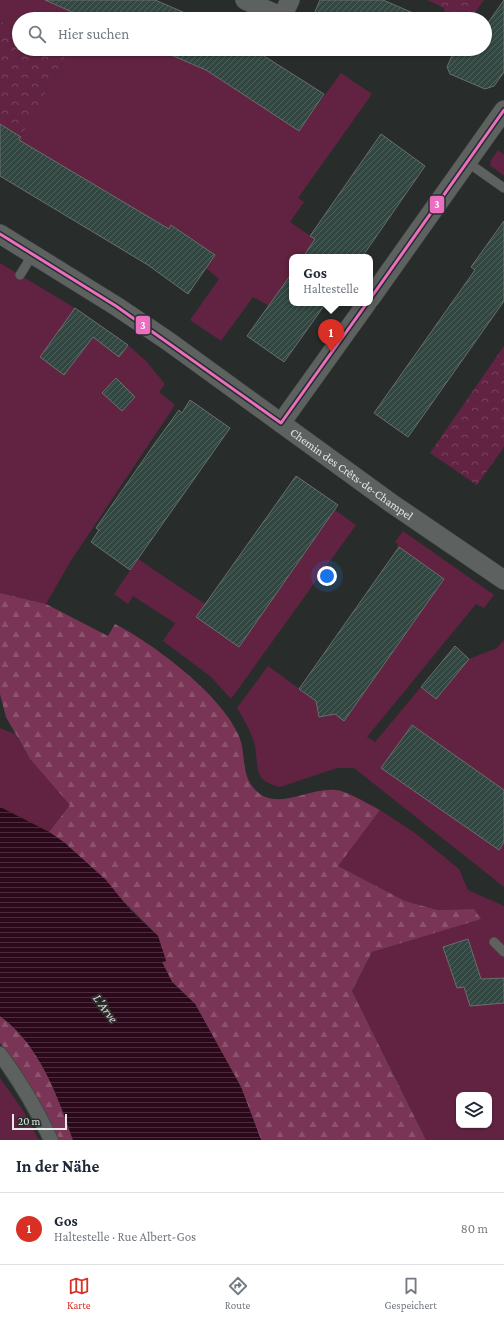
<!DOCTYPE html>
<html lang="de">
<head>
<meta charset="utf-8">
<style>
	:root { --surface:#fff; --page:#f6f6f7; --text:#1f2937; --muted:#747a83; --line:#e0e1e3; --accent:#d93025 }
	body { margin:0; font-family:"Crimson Pro",serif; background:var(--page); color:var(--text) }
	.controls { position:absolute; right:12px; bottom:12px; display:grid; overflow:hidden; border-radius:8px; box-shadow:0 1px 3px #0004 }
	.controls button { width:36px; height:36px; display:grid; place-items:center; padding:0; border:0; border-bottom:1px solid var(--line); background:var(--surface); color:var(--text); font:20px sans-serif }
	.scale { position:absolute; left:12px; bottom:10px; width:55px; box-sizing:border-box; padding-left:4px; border:2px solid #e5ebe8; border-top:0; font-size:11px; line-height:14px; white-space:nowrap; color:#e5ebe8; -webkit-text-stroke:3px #262f2b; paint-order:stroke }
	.you { position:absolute; left:327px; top:576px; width:14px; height:14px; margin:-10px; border:3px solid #fff; border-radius:50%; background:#1a73e8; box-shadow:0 0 0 6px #1a73e833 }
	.badge { display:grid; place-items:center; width:26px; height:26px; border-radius:50%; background:var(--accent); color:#fff; font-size:13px; font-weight:700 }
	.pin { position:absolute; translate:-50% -33px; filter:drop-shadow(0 1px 2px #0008) }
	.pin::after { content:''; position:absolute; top:21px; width:14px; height:12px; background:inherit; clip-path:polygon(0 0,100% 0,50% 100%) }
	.popup { position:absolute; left:289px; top:254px; width:84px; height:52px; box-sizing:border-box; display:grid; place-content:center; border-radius:8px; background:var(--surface); filter:drop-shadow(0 1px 3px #0005); font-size:13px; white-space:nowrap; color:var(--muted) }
	.popup b { font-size:15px; color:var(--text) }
	.popup::after { content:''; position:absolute; left:50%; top:100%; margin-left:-8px; border:8px solid transparent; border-top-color:var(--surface) }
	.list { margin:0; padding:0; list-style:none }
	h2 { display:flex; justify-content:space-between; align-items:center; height:52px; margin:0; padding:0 16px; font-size:17px }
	h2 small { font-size:13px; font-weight:400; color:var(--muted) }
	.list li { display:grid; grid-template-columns:26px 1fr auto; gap:12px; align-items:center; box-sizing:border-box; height:72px; padding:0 16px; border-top:1px solid var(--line) }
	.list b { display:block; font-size:15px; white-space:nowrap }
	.list p { margin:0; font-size:13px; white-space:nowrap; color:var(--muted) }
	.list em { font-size:13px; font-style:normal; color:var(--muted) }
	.icon { flex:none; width:22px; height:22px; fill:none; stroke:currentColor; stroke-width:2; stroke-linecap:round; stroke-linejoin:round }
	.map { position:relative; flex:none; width:504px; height:1140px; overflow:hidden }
	.search { position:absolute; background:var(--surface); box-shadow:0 1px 3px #0004; left:12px; right:12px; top:12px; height:44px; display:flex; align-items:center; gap:10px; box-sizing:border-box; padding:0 14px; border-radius:22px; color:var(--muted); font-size:15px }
	.sheet { height:124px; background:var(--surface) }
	nav { display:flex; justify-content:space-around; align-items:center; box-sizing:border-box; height:56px; border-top:1px solid var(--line); background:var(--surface); font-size:11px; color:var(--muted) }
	nav a { display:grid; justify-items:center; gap:2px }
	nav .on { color:var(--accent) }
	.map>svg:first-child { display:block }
	.green { fill:#612341; fill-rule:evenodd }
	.forest { fill:url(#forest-firs) }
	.park { fill:url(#park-crowns) }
	.water { fill:url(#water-rules) }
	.building { fill:url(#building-hatch); stroke:#696e6c }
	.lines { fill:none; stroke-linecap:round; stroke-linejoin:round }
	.service-casing { stroke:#434846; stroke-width:10 }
	.pedestrian-casing { stroke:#434846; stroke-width:16 }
	.minor-casing { stroke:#434846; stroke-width:20 }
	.service { stroke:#5d615f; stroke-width:9 }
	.pedestrian { stroke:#5d615f; stroke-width:14 }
	.minor { stroke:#5d615f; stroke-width:19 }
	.bus-1-casing { stroke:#262f2b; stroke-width:6 }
	.bus-1 { stroke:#eb6ec0; stroke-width:3 }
	.labels { text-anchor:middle; stroke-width:4; stroke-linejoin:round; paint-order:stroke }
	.street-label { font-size:12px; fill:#e5ebe8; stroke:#262f2b }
	.water-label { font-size:13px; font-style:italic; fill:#f9c9dc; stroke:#262f2b }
	.line-badge { stroke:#262f2b; stroke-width:1.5 }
	.badge-label { font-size:11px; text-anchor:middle; font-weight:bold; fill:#fff }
</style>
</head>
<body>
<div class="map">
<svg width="504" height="1140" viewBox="0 0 504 1140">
	<defs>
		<pattern id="forest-firs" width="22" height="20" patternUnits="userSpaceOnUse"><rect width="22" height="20" fill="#7a3556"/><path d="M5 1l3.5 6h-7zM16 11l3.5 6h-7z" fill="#8d526e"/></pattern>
		<pattern id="park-crowns" width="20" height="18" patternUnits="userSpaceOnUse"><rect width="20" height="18" fill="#612341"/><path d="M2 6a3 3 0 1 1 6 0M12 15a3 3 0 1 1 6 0" fill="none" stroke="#78435c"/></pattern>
		<pattern id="water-rules" width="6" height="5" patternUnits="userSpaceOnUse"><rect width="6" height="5" fill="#2c081b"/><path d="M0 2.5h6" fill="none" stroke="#4a2c3c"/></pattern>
		<pattern id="building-hatch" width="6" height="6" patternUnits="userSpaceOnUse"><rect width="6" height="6" fill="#324741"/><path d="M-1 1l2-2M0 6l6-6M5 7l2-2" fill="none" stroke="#50625c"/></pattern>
	</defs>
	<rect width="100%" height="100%" fill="#282d2b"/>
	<path class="green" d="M0 0H45L88 19H19V31L0 21Z
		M51 49H157L206 70 299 130 341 73 372 94 298 198 304 202 290 222 315 239 303 257H292V273L269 306 253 297 221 341 190 320 219 279 206 268 215 255 172 225 169 229 19 140 65 57Z
		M498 150 504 155V176L490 165 491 160Z
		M0 263 75 308 128 345 146 361 165 384 159 392 175 405 70 562 46 604 0 593Z
		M335 510 356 525 231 699 210 676 163 641 175 623 133 596 128 604 114 594 138 559 205 604 239 647Z
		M403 531 494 595 484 608 476 604 367 737 375 742 421 687 436 699 469 659 497 648 504 640V790L412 725 382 767 498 850 504 842V887L354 768H337L280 787C250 780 260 764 254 742 250 730 244 719 237 708L268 666 316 701 319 717 335 714 345 720 444 579 397 546 398 544 395 542Z
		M0 728 15 734 30 759 71 805 49 832 0 807Z
		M380 810 415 833 459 869 468 890 504 906V1140H426L352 991 372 952 480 918 474 909 438 910 405 901 337 866ZM459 1095H489V1125H459Z
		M0 1078 24 1112 39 1140H0Z"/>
	<path class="forest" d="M0 593 46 604 108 636 115 624C154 644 220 694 238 734 248 755 238 777 260 794 281 809 311 787 336 790 345 790 370 805 380 810L338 866 405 901 438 910 474 909 481 919 372 952 352 991 426 1140H261L241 1087 195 1004 172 982 162 962 166 961 158 936 65 843 49 832 70 805 30 759 6 717 0 694Z
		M0 1016C39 1044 58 1096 73 1140H58L40 1103 20 1069 0 1043Z"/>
	<path class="park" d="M427 0H484L470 19H446L444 8Z
		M0 21 19 31V49H51L65 57 21 137 0 124Z
		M504 346V447L477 485 430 453Z"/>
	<path class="water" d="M0 807 49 832 65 843 106 880 131 911 158 936 166 961 162 962 172 982 195 1004 241 1087 261 1140H73C58 1096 39 1044 0 1016Z"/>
	<path class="building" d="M45 0H155L199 19H88Z
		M320 0H383L427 19H328L314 14Z
		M504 0V72L494 86 485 89 450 74 447 67 455 49H485V27Z
		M157 49H253L324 94 299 131 206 70Z
		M0 124 21 137 19 140 169 229 171 225 215 255 188 294 148 265 0 176Z
		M381 134 425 166 362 257H303L315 239 310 236Z
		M504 221V301L408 437 374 413 475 270 471 267Z
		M292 273V303H326L284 362 247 336Z
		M75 308 128 345 119 357 93 337 64 375 40 357Z
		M116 378 135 397 122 411 102 393Z
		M190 400 230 428 130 570 91 542 99 530 96 528 153 446 179 410 182 413Z
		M296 476 338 505 239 647 196 617Z
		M399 547 444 579 344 721 335 714 319 717 316 701 299 689Z
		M455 646 469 659 436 699 421 687Z
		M412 725 504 790V842L499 850 381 768Z
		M468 939 481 979 504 978V1003L470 1006 464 987 457 988 443 947Z"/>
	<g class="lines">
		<g class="service-casing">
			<path id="service" d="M467 162 504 188
				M20 275 33 254
				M494 942 504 952"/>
		</g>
		<g class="pedestrian-casing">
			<path id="pedestrian" d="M0 1054C20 1081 37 1110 51 1140"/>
		</g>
		<g class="minor-casing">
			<g id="minor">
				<path d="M245 0 282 17 290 0"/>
				<path id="s1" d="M0 234 116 306 168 341 391 503 504 580"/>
				<path d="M370 299 504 110"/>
				<path d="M281 423 367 303"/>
			</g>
		</g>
		<use href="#service" class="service"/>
		<use href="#pedestrian" class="pedestrian"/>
		<use href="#minor" class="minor"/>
		<g class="bus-1-casing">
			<path id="bus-1" d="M0 234 116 306 281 423
				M370 299 504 110
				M281 423 367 303"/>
		</g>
		<use href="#bus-1" class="bus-1"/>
	</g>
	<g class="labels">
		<g class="street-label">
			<text dy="4" stroke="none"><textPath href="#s1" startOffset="426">Chemin des Crêts-de-Champel</textPath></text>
		</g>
		<g class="water-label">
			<text transform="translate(106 1008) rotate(54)" y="5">L'Arve</text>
		</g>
	</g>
	<g class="line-badge">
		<rect x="429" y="195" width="16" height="19" rx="4" fill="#eb6ec0"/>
		<rect x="135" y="315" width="16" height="20" rx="4" fill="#eb6ec0"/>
	</g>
	<g class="badge-label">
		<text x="437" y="208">3</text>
		<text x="143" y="329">3</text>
	</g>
</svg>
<div class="controls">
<button><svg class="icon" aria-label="layers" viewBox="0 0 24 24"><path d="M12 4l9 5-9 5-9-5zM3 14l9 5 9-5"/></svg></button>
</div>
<div class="scale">20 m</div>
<div class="you"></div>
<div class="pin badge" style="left:331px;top:352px">1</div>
<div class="popup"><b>Gos</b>Haltestelle</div>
<div class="search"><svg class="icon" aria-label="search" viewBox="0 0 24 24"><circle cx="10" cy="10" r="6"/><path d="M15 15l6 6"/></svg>Hier suchen</div>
</div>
<section class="sheet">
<h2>In der Nähe<small></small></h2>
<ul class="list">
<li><span class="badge">1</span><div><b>Gos</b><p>Haltestelle · Rue Albert-Gos</p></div><em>80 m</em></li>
</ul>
</section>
<nav>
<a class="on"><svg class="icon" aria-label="map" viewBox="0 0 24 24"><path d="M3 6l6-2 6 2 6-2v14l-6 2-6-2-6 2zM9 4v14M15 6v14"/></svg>Karte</a>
<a><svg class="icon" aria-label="directions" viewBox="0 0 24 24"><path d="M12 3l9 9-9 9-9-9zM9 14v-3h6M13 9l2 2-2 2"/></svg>Route</a>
<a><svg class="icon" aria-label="saved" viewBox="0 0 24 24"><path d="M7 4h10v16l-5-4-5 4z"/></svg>Gespeichert</a>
</nav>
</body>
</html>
